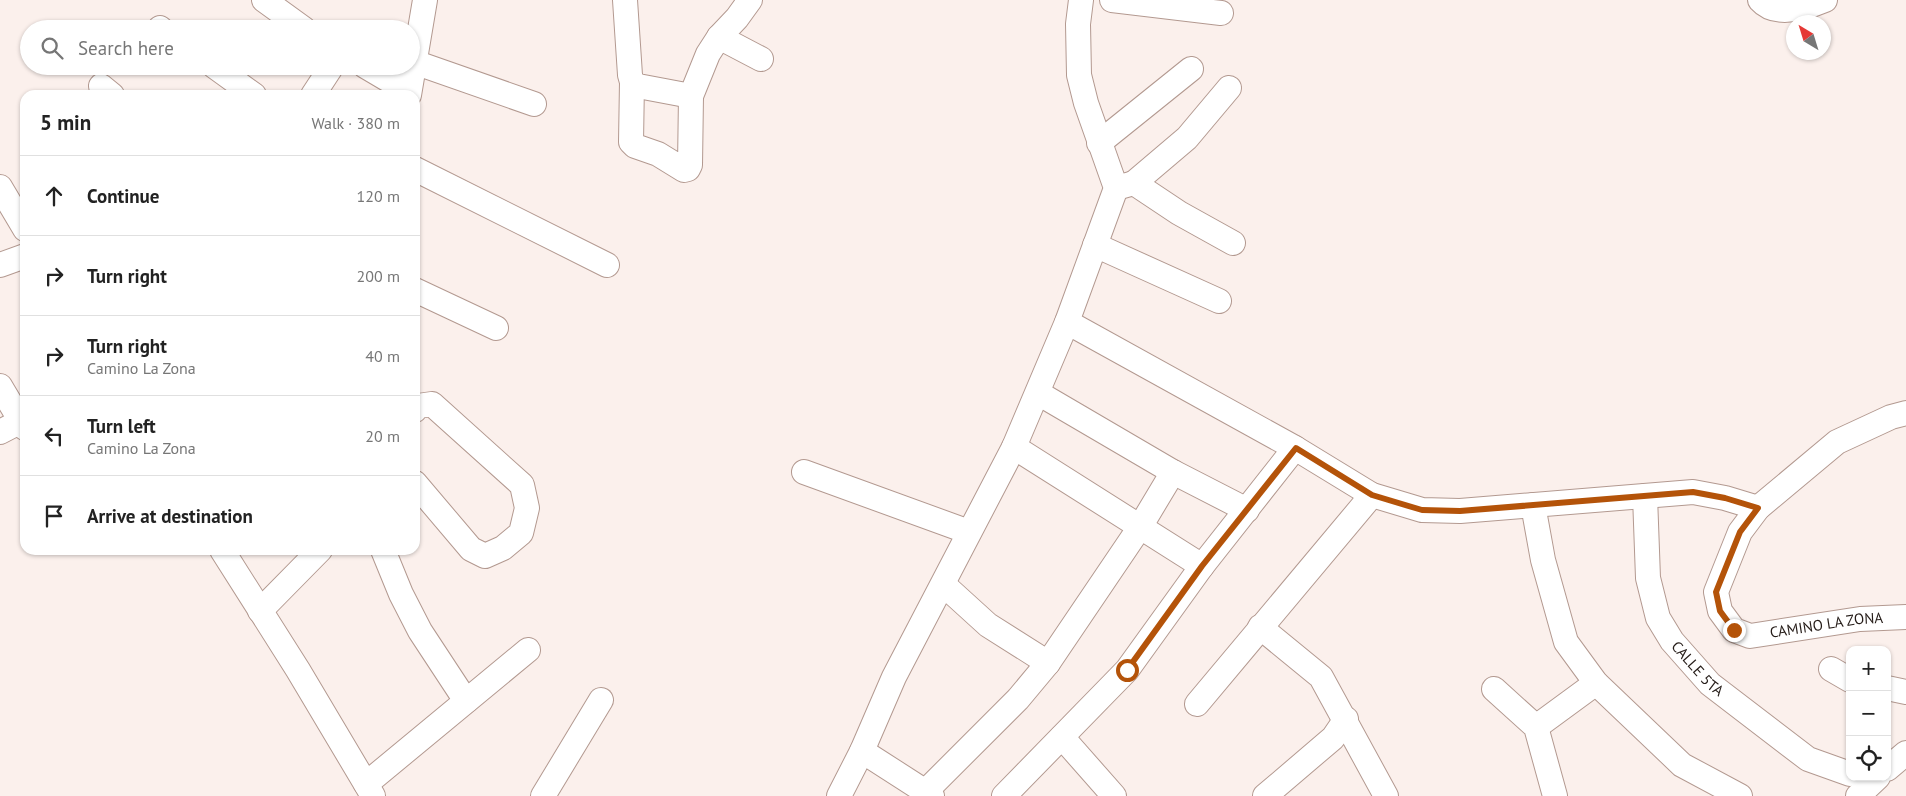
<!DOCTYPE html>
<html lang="en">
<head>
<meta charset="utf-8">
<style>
	:root { --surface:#fff; --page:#f6f6f6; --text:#222; --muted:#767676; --line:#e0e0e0 }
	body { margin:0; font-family:"PT Sans",sans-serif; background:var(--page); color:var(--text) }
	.controls { position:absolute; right:15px; bottom:15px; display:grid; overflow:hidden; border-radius:10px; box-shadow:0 1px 4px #0004 }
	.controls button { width:45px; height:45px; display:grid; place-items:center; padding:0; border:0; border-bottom:1px solid var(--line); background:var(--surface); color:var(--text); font:25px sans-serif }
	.compass { position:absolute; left:1786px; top:15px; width:45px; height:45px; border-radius:50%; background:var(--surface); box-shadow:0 1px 4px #0004; rotate:322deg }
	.stop { position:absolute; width:15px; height:15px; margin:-11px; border:4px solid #b45309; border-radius:50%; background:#fff }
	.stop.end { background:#b45309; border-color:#fff; box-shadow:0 1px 5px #0008 }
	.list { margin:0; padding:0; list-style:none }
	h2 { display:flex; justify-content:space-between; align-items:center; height:65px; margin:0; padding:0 20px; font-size:21px }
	h2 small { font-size:16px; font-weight:400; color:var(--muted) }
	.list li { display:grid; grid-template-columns:32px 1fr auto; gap:15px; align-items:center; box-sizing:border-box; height:80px; padding:0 20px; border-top:1px solid var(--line) }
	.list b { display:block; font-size:19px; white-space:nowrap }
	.list p { margin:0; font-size:16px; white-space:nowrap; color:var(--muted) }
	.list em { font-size:16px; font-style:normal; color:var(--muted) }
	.icon { flex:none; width:28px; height:28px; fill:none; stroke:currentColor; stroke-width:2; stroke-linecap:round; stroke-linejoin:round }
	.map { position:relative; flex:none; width:1906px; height:796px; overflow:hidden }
	.search { position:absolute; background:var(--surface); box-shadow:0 1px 4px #0004; left:20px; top:20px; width:400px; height:55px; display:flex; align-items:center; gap:12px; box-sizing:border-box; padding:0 18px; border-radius:28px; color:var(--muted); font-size:19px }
	.panel { position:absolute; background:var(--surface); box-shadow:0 1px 4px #0004; left:20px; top:90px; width:400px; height:465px; border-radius:15px }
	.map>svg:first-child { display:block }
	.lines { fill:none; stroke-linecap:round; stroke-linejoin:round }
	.minor-casing { stroke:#b39990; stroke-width:26 }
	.minor { stroke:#fff; stroke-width:24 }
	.route { stroke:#b45309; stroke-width:6 }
	.labels { text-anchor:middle; stroke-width:4.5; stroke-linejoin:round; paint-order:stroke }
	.street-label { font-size:15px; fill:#251c18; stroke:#fff }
</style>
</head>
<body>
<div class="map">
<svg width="1906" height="796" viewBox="0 0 1906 796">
	<rect width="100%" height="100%" fill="#fbf0ec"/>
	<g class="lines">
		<g class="minor-casing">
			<g id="minor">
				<path d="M264 0 304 29"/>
				<path d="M625 0 630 75 632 82 638 86 691 96"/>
				<path d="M1112 0 1221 13"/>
				<path d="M1760 0C1776 18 1806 8 1825 0"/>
				<path d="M160 28 161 29"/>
				<path d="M719 37 761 59"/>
				<path d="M414 62 534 104"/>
				<path d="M214 66 254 95"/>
				<path d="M365 66 409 92"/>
				<path d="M632 82 631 142 635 146 658 154 684 170 688 169 690 165 691 96 708 54 719 37 737 18 750 0"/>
				<path d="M101 86 112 95"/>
				<path d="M313 95 332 66"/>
				<path d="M409 95 425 0"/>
				<path d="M1099 143 1191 69"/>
				<path d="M415 169 607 265"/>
				<path d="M1134 183 1187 138 1229 88"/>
				<path d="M0 187 25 229"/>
				<path d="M1116 188 1134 183 1179 213 1233 243"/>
				<path d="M1095 245 1219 301"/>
				<path d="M0 265 25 256"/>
				<path d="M415 290 496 328"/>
				<path d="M1067 322 1295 448 1372 495 1422 510 1460 511 1693 492 1725 498 1758 508"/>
				<path d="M0 386 25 428"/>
				<path d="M1038 393 1173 472 1247 510"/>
				<path d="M415 410 418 406 432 404 522 485 527 508 521 533 503 548 485 556 471 549 415 483"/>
				<path id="s1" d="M1906 413 1891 417 1837 442 1758 508 1740 532 1716 592 1720 611 1734 630 1750 636 1860 619 1906 617"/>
				<path d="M0 432 25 419"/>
				<path d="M1014 447 1202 566"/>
				<path d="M804 472 969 532"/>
				<path id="s2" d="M1645 496 1648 578 1658 618 1672 641 1710 684 1808 759 1850 774"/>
				<path d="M1533 505 1543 560 1566 642 1596 683 1682 765 1740 796"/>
				<path d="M222 550 298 670 373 796"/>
				<path d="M383 550 401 594 420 631 466 701"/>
				<path d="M944 585 988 625 1048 663"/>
				<path d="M260 611 320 550"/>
				<path d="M1260 627 1321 677 1386 796"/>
				<path d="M1831 669 1850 680"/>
				<path d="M1887 688 1906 692"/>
				<path d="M1494 689 1536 727 1555 796"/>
				<path d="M1197 704 1372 495"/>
				<path d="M1536 727 1596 683"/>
				<path d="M1062 737 1114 796"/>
				<path d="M862 751 932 796"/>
				<path d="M1887 769 1906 753"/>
				<path d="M366 784 528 650"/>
				<path d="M926 791 1018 699 1048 663 1140 527 1173 472"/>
				<path d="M543 796 601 700"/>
				<path d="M839 796 862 751 894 677 1014 447 1067 322 1116 188 1086 103 1079 75 1078 24 1081 0"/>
				<path d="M1004 796 1127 670 1202 566 1295 448"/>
				<path d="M1265 796 1333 738 1346 719"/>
				<path d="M1858 796 1878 777"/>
			</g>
		</g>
		<use href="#minor" class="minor"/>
	</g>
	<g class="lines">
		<path class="route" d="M1127 670 1202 566 1296 448 1372 495 1422 510 1460 511 1693 492 1725 498 1758 508 1740 532 1716 592 1720 611 1734 630"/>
	</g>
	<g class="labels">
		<g class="street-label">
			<text dy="5" stroke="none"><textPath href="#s1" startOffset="410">CAMINO LA ZONA</textPath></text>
			<text dy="5" stroke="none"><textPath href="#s2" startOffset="188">CALLE 5TA</textPath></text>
		</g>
	</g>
</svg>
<div class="controls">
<button>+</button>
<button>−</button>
<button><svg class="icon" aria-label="locate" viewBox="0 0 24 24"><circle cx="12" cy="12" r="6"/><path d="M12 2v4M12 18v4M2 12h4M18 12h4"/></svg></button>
</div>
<svg class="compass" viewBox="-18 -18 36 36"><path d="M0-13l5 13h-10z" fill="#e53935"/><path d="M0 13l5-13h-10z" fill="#767676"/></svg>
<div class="stop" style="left:1127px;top:670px"></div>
<div class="stop end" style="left:1734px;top:630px"></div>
<div class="search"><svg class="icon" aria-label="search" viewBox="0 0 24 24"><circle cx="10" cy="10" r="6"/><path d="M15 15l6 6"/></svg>Search here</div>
<section class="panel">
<h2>5 min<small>Walk · 380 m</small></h2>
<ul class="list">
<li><svg class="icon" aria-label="ahead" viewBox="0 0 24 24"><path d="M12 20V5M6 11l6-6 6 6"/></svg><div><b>Continue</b></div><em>120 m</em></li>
<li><svg class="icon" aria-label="right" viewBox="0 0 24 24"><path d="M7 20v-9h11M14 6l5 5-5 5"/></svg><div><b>Turn right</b></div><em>200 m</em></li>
<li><svg class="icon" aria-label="right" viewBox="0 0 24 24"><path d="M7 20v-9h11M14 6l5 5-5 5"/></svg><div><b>Turn right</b><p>Camino La Zona</p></div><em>40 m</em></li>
<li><svg class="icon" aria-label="left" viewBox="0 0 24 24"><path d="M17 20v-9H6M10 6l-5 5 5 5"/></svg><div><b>Turn left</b><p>Camino La Zona</p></div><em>20 m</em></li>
<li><svg class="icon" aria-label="arrive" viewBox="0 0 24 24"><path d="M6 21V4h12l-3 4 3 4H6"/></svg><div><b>Arrive at destination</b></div></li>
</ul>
</section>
</div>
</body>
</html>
